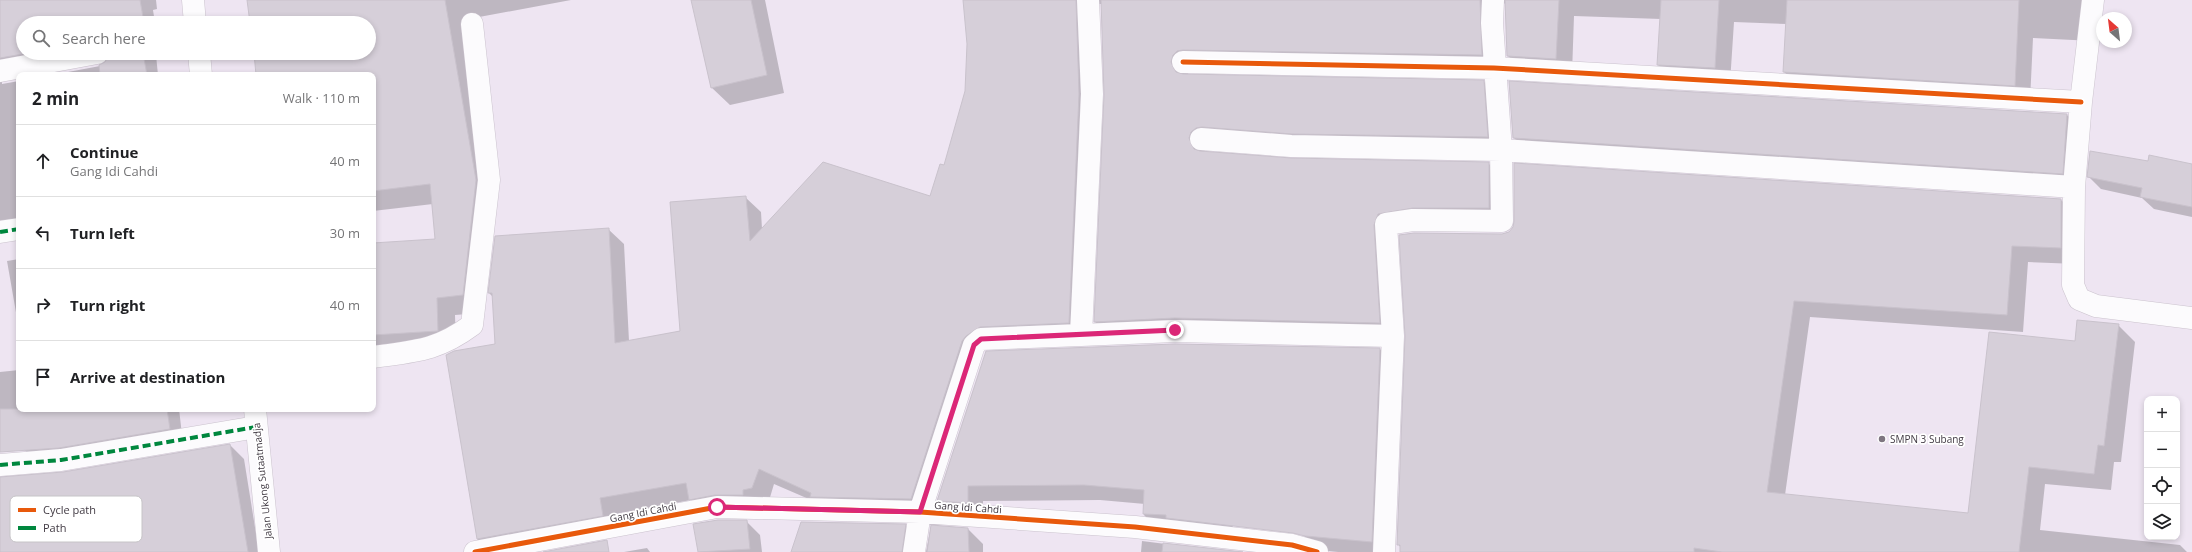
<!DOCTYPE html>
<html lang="en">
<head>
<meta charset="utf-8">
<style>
	:root { --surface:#fff; --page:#f6f6f6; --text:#202124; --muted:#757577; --line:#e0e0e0 }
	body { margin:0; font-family:"Open Sans",sans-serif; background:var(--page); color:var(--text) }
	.controls { position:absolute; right:12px; bottom:12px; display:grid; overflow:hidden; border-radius:8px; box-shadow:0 2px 6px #0003 }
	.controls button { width:36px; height:36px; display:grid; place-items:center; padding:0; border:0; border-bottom:1px solid var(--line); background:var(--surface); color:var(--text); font:20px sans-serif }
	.compass { position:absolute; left:2096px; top:12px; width:36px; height:36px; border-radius:50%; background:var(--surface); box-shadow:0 2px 6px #0003; rotate:332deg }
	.stop { position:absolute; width:12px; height:12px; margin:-9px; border:3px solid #db2777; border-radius:50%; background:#fff }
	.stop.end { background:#db2777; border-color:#fff; box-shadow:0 1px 4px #0008 }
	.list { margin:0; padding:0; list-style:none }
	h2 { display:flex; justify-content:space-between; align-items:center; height:52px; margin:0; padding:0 16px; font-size:17px }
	h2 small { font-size:13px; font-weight:400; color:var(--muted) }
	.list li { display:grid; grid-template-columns:26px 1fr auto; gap:12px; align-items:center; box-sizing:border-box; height:72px; padding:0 16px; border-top:1px solid var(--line) }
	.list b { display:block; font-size:15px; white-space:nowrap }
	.list p { margin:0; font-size:13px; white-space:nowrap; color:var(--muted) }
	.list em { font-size:13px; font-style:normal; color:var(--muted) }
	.icon { flex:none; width:22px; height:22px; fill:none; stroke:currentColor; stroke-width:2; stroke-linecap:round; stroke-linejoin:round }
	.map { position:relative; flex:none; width:2192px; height:552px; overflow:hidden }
	.search { position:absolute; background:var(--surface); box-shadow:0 2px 6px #0003; left:16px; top:16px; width:360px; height:44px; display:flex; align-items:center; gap:10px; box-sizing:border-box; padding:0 14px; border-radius:22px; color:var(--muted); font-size:15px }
	.panel { position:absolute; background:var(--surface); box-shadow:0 2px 6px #0003; left:16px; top:72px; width:360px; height:340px; border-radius:8px }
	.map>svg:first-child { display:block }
	.shadow { fill:#0003 }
	.building { fill:#d6cfd9; stroke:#c9c2cc }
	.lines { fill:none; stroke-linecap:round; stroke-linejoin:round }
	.minor-casing { stroke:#cbc3ce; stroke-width:23 }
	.secondary-casing { stroke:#cbc3ce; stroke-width:23 }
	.minor { stroke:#fcfbfd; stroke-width:22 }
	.secondary { stroke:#fcfbfd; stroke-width:22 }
	.quiet { stroke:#00873e; stroke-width:4; stroke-dasharray:8 4; stroke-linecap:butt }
	.cycleway-casing { stroke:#fff; stroke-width:8 }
	.cycleway { stroke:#e8590c; stroke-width:5 }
	.route { stroke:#db2777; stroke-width:5 }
	.poi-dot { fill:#7e7680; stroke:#fff; stroke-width:1.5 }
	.labels { text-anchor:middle; stroke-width:3.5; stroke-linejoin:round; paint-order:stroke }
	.poi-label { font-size:10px; fill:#413a43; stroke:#fff; text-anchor:start }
	.street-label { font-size:10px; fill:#413a43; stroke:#fff }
	.key { fill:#fff; stroke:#c6c4c7; stroke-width:1 }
	.key-label { font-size:11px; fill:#413a43 }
</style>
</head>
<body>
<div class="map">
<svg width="2192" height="552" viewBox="0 0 2192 552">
	<rect width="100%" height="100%" fill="#eee5f2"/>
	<path class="shadow" d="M0 0H156L157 9 153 10 155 23H23V53L161 54 156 55 158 75H52L100 66 106 63 109 55 12 73 2 81V84L19 81V233L0 242Z
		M257 0H571L463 20 494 199 481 313 455 315 456 348 385 353 373 356V244L436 240 433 204 373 211V75H257L255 53H369V23H251Z
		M692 0H765L784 93 730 105 711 87Z
		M964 0H2096L2093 41 2033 38 2030 101 1800 87 1784 72 1787 24 1734 22 1730 83 1674 80 1658 65 1661 19 1574 16 1572 74 1523 71 1508 56 1507 3 1502 4 1497 70 1192 66 1187 76 1483 81 1499 97 1503 152 1206 148 1204 153 1291 160 1488 163 1504 179V223H1427L1390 234 1395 338 1111 337 1095 322 1105 93 1102 4H1097L1084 338 996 342 981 351 926 514 818 503 774 484 768 504 705 515 691 500 615 514 618 531 491 552 477 539 496 345 493 297 489 293 608 229 624 244 629 341 681 331 745 197 761 212 762 229 931 197 945 167 966 91 968 44Z
		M1510 82 2067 115 2081 129 2076 187 1528 152 1514 138Z
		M2148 162 2192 165V217L2154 209 2142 198 2101 189 2088 176Z
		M2061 200 2078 216 2077 264 2028 262 2023 332 1810 317 1785 495 1969 515 2076 342 2118 325 2135 342 2121 462H2114L2111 490 2045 484 2040 530 2180 545 2187 552H1401V548L1398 544 1502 234Z
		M19 259V320L17 318 7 261Z
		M1380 349 1395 365 1387 552H1338L1318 550 1302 534 1233 524 1231 539 1159 531 1144 515 1145 504 1100 500 983 501V518L953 516 938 500 987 352Z
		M19 370V409H179L183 443 40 464 0 428V372Z
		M230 445 244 459 259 552H0V478L63 473Z
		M746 521 760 535 762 552H699L694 525Z
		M905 525 920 540 919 552H792Z
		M931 526 968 529 983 544V552H926Z
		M1142 541 1213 550 1215 552H1141Z
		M647 548 650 552H624Z"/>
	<path class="building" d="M0 0H140L144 23H23V53H28L0 58Z
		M247 0H445L476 180 463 295 437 298 438 331 373 335V243L435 239 430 184 373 191V75H256L254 53H369V23H250Z
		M691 0H751L767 75 711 88Z
		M963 0H1076L1079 94 1069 323 980 327 966 336 962 341 911 499 810 497 811 493 759 469 752 488 743 490V495H715L689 500 686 483 600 498 603 516 477 539 446 355 454 351 495 344 492 293H488L495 236 609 228 615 343 680 331 670 202 746 196 750 241 823 162 930 196 940 164 944 165 965 91 967 44Z
		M1101 0H1480L1482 55 1183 50 1177 51 1173 55 1171 62 1176 72 1183 74 1484 80 1488 137 1292 134 1202 127 1196 128 1191 132 1189 138 1194 149 1200 151 1291 158 1489 162V208H1413L1378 214 1374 225 1380 323 1175 318 1094 322 1104 95Z
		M1505 0H1559L1556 59 1507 56Z
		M1661 0H1719L1715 68 1657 65Z
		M1787 0H2019L2015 86 1783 72Z
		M109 53H143L147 75H100L99 65 105 62Z
		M1509 81 2067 114 2063 174 1513 138Z
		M2090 151 2148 161 2149 155 2192 164V207L2140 197 2142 188 2087 177Z
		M1514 163 2061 199V248L2012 246 2007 315 1794 301 1767 492 1968 513 1989 332 2075 341 2077 320 2119 324 2104 446 2098 445 2094 474 2029 467 2019 552H1722L1694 548V552H1400V545H1397L1405 336 1399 235 1414 233 1502 234 1509 232 1513 227 1514 221Z
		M1175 344 1380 348 1372 542 1305 536 1293 533 1166 518V515L1143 514 1144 490 1084 485 968 486V503L937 501 986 351Z
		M0 409H167L170 429 59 448 0 452Z
		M230 444 248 552H0V477L63 472Z
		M718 520H747L750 549 698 552 693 524Z
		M801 522 906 524 902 552H791Z
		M931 525 968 528 969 552H927Z
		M607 540 609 552H543Z
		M1163 543 1243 552H1162Z"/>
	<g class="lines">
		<g class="minor-casing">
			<path id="minor" d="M2093 0 2081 102 2074 187 2073 285 2079 299 2096 306 2192 318
				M1183 62 1494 68 2081 102
				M0 71 97 53
				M1201 139 1291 146 1501 150 2074 187
				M0 232 19 229
				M1081 335 1175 331 1393 336
				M373 357C415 351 437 351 472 325L489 180 472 24
				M0 465 61 460 256 427
				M475 552 717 507 920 512 1135 527 1292 545 1317 552
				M914 552 920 512 974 345 981 339 1081 335 1092 94 1088 0
				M1384 552 1393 336 1386 224 1413 220 1502 221 1501 150 1492 23 1493 0"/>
		</g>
		<g class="secondary-casing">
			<path id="secondary" d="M193 0 195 23
				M199 53 201 75
				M255 409 269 552"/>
		</g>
		<use href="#minor" class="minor"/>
		<use href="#secondary" class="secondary"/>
		<path class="quiet" d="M0 232 19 229
			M0 465 61 460 256 427"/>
		<g class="cycleway-casing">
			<path id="cycleway" d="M1183 62 1494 68 2081 102
				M475 552 717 507 920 512 1135 527 1292 545 1317 552"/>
		</g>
		<use href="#cycleway" class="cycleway"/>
	</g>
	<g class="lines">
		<path class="route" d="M717 507 920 512 974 345 981 339 1175 330"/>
	</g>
	<circle class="poi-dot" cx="1882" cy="439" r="4"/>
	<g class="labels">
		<g class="poi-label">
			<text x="1890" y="443">SMPN 3 Subang</text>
		</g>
		<g class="street-label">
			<text transform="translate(262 481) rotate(-96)" y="4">Jalan Ukong Sutaatmadja</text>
			<text transform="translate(968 507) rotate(4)" y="4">Gang Idi Cahdi</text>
			<text transform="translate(643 512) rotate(-11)" y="4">Gang Idi Cahdi</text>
		</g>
	</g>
	<rect x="10" y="496" width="132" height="46" rx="6" class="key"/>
	<rect x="18" y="508" width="18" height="4" fill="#e8590c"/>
	<rect x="18" y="526" width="18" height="4" fill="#00873e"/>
	<g class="key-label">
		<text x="43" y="514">Cycle path</text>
		<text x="43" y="532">Path</text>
	</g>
</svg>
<div class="controls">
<button>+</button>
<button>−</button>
<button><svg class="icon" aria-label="locate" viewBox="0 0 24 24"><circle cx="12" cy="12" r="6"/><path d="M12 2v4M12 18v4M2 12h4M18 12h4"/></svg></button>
<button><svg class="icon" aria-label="layers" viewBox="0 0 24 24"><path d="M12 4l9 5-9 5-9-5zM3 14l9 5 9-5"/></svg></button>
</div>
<svg class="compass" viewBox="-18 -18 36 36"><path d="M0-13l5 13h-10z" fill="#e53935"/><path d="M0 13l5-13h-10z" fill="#757577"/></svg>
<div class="stop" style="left:717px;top:507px"></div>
<div class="stop end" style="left:1175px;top:330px"></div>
<div class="search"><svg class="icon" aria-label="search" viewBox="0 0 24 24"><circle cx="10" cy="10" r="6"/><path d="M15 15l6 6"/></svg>Search here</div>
<section class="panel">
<h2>2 min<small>Walk · 110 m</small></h2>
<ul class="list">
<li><svg class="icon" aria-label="ahead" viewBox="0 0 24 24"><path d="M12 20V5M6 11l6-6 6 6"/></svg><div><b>Continue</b><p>Gang Idi Cahdi</p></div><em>40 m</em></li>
<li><svg class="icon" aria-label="left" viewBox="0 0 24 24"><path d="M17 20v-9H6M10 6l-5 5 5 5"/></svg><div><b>Turn left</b></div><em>30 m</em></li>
<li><svg class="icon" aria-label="right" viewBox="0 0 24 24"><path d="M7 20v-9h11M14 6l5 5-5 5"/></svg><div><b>Turn right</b></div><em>40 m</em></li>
<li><svg class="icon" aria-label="arrive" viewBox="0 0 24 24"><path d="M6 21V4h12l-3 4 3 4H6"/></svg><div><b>Arrive at destination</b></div></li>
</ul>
</section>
</div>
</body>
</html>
